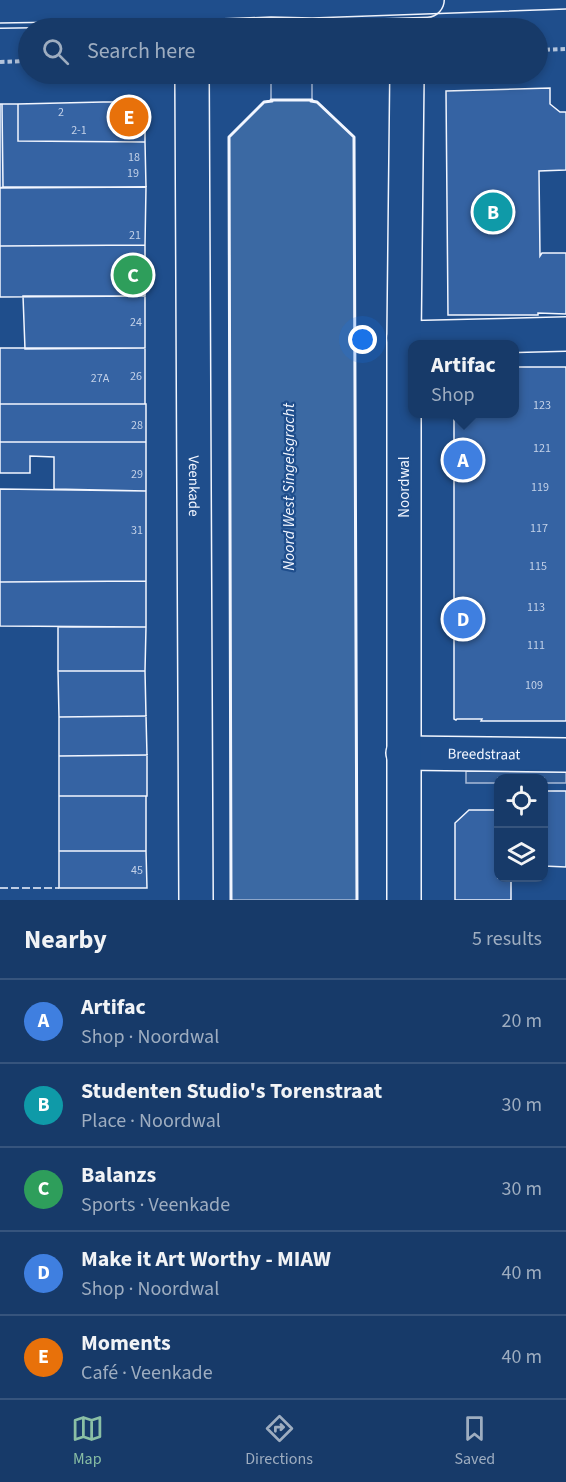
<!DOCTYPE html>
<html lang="en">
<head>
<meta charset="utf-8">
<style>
	:root { --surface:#173a69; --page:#20416f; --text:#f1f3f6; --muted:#9eadc0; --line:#36547d; --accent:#8abfa5 }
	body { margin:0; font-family:"Source Sans 3",sans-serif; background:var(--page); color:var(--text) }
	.controls { position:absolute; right:18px; bottom:18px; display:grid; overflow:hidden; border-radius:12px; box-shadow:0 3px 9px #0003 }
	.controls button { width:54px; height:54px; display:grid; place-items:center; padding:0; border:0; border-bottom:2px solid var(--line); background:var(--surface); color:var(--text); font:30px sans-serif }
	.you { position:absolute; left:363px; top:340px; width:21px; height:21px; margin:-15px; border:4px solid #fff; border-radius:50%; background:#1a73e8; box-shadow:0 0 0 9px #1a73e833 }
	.badge { display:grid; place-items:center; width:39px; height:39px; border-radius:50%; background:var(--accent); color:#fff; font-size:20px; font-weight:700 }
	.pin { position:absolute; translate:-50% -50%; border:3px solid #fff; box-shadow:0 2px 6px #0006 }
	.popup { position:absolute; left:408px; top:340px; width:111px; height:78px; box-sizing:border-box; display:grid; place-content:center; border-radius:12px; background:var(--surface); filter:drop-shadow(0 2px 4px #0005); font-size:20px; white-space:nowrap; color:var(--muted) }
	.popup b { font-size:22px; color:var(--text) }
	.popup::after { content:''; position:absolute; left:50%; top:100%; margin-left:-12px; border:12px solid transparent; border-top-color:var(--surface) }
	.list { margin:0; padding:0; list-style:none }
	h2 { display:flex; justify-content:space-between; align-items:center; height:78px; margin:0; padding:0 24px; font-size:26px }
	h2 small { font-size:20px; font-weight:400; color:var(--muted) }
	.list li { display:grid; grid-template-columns:39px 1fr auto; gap:18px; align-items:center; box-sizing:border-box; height:84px; padding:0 24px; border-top:2px solid var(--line) }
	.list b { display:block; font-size:22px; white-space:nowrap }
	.list p { margin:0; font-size:20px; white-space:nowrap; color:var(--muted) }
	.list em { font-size:20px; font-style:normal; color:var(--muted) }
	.icon { flex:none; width:33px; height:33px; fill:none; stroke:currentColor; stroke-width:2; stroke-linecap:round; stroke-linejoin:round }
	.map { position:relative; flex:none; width:566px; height:900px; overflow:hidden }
	.search { position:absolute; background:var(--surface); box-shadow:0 3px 9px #0003; left:18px; right:18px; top:18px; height:66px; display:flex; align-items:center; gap:15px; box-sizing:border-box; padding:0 21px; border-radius:33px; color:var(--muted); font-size:22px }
	.sheet { height:498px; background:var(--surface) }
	nav { display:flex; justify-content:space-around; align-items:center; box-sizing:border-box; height:84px; border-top:2px solid var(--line); background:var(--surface); font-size:16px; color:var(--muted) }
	nav a { display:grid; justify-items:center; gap:3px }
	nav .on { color:var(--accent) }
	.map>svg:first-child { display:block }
	.parking { fill:#305b95; stroke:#a8bbd7; stroke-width:1.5 }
	.water { fill:#3b69a3; stroke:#a8bbd7; stroke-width:1.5 }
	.pier { fill:#1f4e8c; stroke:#a8bbd7; stroke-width:1.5 }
	.building { fill:#3563a3; stroke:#f2f6ff; stroke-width:1.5 }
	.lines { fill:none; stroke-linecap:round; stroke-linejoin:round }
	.minor-casing { stroke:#f2f6ff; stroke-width:36 }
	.path { stroke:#b3c4dc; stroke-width:4; stroke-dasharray:4.5 3; stroke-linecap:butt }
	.minor { stroke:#1f4e8c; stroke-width:33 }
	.tram { stroke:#f2f6ff; stroke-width:1.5 }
	.fence { stroke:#f2f6ff; stroke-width:1.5; stroke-dasharray:8 3; stroke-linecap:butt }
	.wall { stroke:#f2f6ff; stroke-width:3 }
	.labels { text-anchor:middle; stroke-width:4.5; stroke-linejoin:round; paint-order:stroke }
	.number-label { font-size:12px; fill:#c3d1e8 }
	.street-label { font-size:15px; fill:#f2f6ff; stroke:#1f4e8c }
	.water-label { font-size:16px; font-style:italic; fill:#f2f6ff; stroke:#1f4e8c }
</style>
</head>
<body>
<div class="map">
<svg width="566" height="900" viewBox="0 0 566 900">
	<rect width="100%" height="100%" fill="#1f4e8c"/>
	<path class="parking" d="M466 771 566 772V783H544V778H498V783H466Z"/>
	<path class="water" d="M272 74H311V101L317 102 354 137 357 900H231L229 137 264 102 272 101Z"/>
	<path class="pier" d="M312 0V28H271V17Z
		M271 74H312V100H271Z"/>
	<path class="building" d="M550 88V104L560 112H566V170L539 171 540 256 542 253H566V314L538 313V315H448L446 91Z
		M103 102H133L145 113V142L18 141V104Z
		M0 104H2L3 187 0 188Z
		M2 104H18V141L145 142 146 187H3Z
		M146 187 145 245 0 246V188Z
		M145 245V296L0 297V246Z
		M23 296H145V348L25 349Z
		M0 348H145V404H0Z
		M514 367H566V721H481L482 719H457L456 720 454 719V414H514Z
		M0 404H146V442H0Z
		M0 442H146V491L54 489V457L30 456V473H0Z
		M0 489 146 491V581L0 582Z
		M146 581V627L0 626V582Z
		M58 627H146L145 671H58Z
		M58 671H145L146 716 59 717Z
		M146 716 147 755 59 756V717Z
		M147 755V796H59V756Z
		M544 791H566V867L544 866Z
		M59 796H146V851H59Z
		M469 810H498V878H511V900H455V823Z
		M59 851H146L147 888H59Z"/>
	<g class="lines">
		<g class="minor-casing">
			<g id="minor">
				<path d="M0 11 193 8 427 0"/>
				<path id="s1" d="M192 74 196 900"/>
				<path d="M404 338 566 334"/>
				<path id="s2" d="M403 753 566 755"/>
				<path d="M404 900V338L407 74"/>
			</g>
		</g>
		<path class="path" d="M538 50 566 49
			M0 62 28 61"/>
		<use href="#minor" class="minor"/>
		<path class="tram" d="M0 23 192 20 271 17 312 18 566 9"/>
		<path class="fence" d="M0 888H59"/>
		<path class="wall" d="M271 100H312
			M311 101 317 102 354 137 357 900
			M231 900 229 137 264 102 272 101"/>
	</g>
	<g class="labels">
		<g class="number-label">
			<text x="61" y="116">2</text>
			<text x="79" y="134">2-1</text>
			<text x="134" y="161">18</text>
			<text x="133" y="177">19</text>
			<text x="135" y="239">21</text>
			<text x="136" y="326">24</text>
			<text x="136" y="380">26</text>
			<text x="100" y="382">27A</text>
			<text x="542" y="409">123</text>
			<text x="137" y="429">28</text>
			<text x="542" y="452">121</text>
			<text x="137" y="478">29</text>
			<text x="540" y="491">119</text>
			<text x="539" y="532">117</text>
			<text x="137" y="534">31</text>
			<text x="538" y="570">115</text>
			<text x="536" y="611">113</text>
			<text x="536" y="649">111</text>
			<text x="534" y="689">109</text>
			<text x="137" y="874">45</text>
		</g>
		<g class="street-label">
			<text dy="5" stroke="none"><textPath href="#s1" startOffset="412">Veenkade</textPath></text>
			<text transform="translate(404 487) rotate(-90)" y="5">Noordwal</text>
			<text dy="5" stroke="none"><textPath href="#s2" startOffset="81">Breedstraat</textPath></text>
		</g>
		<g class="water-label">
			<text transform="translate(288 487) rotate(-90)" y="6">Noord West Singelsgracht</text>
		</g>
	</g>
</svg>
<div class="controls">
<button><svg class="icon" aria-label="locate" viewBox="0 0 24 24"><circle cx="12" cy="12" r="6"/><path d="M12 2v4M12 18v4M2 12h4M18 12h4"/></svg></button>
<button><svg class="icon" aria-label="layers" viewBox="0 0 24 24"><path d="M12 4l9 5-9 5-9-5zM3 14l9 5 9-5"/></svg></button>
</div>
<div class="you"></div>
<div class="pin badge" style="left:463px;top:460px;background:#3f7fe0">A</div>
<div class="popup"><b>Artifac</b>Shop</div>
<div class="pin badge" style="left:493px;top:212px;background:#0f9aa8">B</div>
<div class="pin badge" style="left:133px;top:275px;background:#2e9e5b">C</div>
<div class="pin badge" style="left:463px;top:619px;background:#3f7fe0">D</div>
<div class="pin badge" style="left:129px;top:117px;background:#e8710a">E</div>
<div class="search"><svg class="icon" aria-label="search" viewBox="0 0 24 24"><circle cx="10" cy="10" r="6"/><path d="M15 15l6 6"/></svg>Search here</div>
</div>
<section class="sheet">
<h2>Nearby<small>5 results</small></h2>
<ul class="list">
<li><span class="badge" style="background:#3f7fe0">A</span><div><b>Artifac</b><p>Shop · Noordwal</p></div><em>20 m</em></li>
<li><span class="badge" style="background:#0f9aa8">B</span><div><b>Studenten Studio's Torenstraat</b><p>Place · Noordwal</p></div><em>30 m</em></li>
<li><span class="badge" style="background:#2e9e5b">C</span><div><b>Balanzs</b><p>Sports · Veenkade</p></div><em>30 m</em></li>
<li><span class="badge" style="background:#3f7fe0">D</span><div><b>Make it Art Worthy - MIAW</b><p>Shop · Noordwal</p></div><em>40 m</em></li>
<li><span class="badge" style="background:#e8710a">E</span><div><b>Moments</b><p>Café · Veenkade</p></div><em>40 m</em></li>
</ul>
</section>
<nav>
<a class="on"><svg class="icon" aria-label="map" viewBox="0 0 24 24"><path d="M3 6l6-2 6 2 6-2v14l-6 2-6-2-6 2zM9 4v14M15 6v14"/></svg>Map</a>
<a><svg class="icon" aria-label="directions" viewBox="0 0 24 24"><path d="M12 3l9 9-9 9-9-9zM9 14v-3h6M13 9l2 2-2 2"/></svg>Directions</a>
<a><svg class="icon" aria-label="saved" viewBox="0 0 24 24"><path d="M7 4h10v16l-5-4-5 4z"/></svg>Saved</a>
</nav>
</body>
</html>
